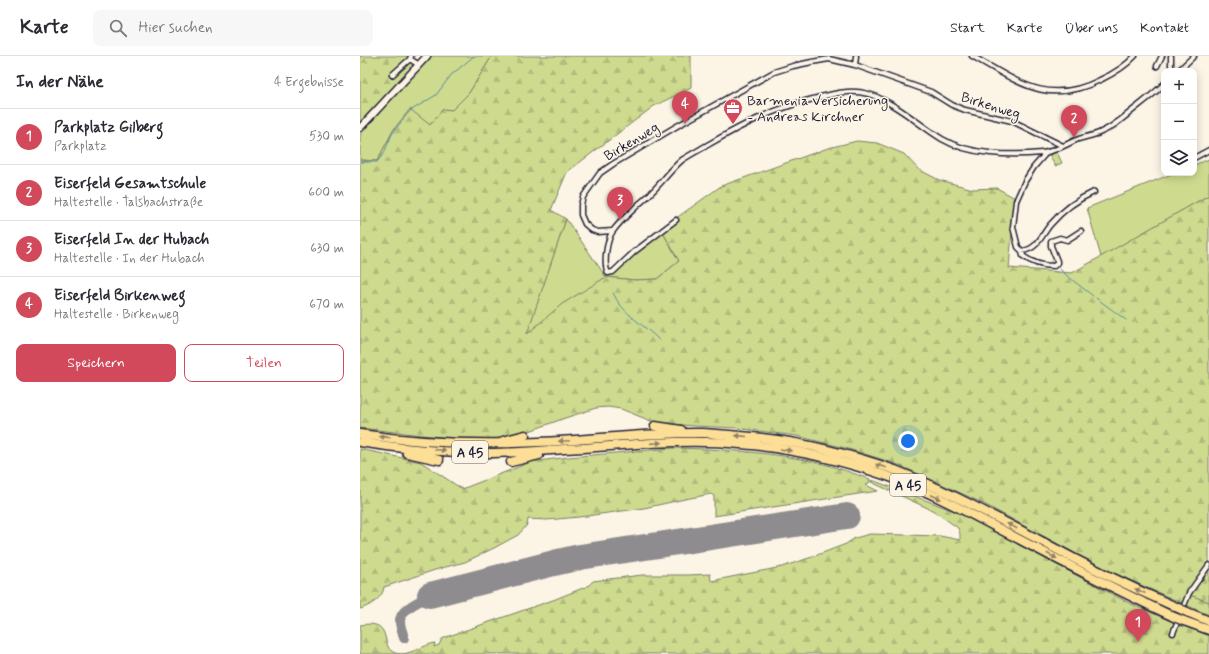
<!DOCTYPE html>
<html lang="de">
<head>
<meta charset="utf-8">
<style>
	:root { --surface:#fff; --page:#f7f7f7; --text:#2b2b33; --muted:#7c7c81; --line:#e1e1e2; --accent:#d1495b }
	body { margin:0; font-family:Mynerve,sans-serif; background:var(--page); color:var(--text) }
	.controls { position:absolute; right:12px; top:12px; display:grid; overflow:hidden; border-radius:8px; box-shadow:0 2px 10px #0003 }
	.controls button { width:36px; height:36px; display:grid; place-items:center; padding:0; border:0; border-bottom:1px solid var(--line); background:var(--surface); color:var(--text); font:20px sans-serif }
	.you { position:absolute; left:548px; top:385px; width:14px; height:14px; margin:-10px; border:3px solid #fff; border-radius:50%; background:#1a73e8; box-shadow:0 0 0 6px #1a73e833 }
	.badge { display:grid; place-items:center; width:26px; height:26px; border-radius:50%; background:var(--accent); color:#fff; font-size:13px; font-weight:700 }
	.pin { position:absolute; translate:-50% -33px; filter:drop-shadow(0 1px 2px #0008) }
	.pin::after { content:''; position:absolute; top:21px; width:14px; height:12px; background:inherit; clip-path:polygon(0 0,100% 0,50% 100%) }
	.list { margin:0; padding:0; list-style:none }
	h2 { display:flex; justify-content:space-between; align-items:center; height:52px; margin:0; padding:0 16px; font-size:17px }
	h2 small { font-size:13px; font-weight:400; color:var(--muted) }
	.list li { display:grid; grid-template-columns:26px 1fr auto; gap:12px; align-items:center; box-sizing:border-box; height:56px; padding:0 16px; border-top:1px solid var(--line) }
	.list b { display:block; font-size:15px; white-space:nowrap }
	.list p { margin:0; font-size:13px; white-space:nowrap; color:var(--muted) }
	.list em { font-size:13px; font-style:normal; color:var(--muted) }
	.actions { display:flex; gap:8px; padding:12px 16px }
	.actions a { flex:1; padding:9px 0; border:1px solid var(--accent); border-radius:8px; text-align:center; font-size:14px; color:var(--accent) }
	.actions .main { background:var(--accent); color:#fff }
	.icon { flex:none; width:22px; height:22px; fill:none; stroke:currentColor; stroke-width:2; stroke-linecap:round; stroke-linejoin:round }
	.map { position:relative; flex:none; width:849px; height:598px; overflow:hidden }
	header { display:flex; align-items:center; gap:24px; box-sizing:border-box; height:56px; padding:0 20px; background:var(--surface); border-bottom:1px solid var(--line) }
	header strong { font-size:19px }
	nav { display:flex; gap:22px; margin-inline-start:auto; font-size:14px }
	.search { width:280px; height:36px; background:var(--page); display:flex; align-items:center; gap:10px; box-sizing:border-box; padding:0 14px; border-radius:8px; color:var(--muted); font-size:15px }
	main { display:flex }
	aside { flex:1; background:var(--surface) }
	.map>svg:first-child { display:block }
	.green { fill:#cedb8e; stroke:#787e64 }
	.forest { fill:url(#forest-firs); stroke:#787e64 }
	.cemetery { fill:url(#cemetery-stones); stroke:#787e64 }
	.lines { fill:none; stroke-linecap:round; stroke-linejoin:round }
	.stream { stroke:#5c889f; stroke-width:1 }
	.taxiway { stroke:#8f8c90; stroke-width:10 }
	.runway { stroke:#8f8c90; stroke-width:26 }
	.street-casing { stroke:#22223b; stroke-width:7 }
	.secondary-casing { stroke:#22223b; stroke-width:9 }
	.highway-casing { stroke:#22223b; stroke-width:11 }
	.street { stroke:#fcf5e5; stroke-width:4 }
	.secondary { stroke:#fcf5e5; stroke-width:6 }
	.highway { stroke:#fcde96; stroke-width:8 }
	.highway-bridge-casing { stroke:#22223b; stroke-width:11; stroke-linecap:butt }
	.highway-bridge { stroke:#fcde96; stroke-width:8 }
	.oneway { fill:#8f8068 }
	.labels { text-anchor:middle; stroke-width:3; stroke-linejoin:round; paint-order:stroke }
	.shield { fill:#fcf5e5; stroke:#63616e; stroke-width:1 }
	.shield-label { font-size:13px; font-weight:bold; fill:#22223b }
	.poi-label { font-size:14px; fill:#22223b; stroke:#fcf5e5; text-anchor:start }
	.street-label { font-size:14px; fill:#22223b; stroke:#fcf5e5 }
</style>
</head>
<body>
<header>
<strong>Karte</strong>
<div class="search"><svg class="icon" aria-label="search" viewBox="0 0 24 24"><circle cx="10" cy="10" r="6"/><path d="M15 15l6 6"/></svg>Hier suchen</div>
<nav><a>Start</a><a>Karte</a><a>Über uns</a><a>Kontakt</a></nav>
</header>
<main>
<aside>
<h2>In der Nähe<small>4 Ergebnisse</small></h2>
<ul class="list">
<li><span class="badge">1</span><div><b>Parkplatz Gilberg</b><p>Parkplatz</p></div><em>530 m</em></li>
<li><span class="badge">2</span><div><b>Eiserfeld Gesamtschule</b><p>Haltestelle · Talsbachstraße</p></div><em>600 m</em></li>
<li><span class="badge">3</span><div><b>Eiserfeld In der Hubach</b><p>Haltestelle · In der Hubach</p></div><em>630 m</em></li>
<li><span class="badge">4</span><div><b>Eiserfeld Birkenweg</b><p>Haltestelle · Birkenweg</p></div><em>670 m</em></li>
</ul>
<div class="actions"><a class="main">Speichern</a><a>Teilen</a></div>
</aside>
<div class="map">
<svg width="849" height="598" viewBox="0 0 849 598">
	<defs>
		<pattern id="forest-firs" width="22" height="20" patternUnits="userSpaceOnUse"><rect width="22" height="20" fill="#cedb8e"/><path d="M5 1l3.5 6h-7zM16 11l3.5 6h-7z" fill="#b1bc7b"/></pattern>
		<pattern id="cemetery-stones" width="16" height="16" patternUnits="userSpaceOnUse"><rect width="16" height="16" fill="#cedb8e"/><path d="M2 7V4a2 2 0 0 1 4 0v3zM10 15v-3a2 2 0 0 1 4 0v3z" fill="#b1bc7b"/></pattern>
	</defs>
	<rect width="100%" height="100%" fill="#fcf5e5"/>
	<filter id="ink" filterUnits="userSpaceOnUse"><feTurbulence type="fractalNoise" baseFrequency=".025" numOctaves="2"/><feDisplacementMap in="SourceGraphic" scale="8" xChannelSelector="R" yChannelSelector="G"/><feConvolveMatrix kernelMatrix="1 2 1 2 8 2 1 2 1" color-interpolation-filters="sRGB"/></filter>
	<g filter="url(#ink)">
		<path class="green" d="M69 0H132L109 37 92 54 83 53 70 69 34 73 17 105 0 104V79Z
			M696 94 702 107 695 110 689 97Z
			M849 103V139L741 201 727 152 814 117H834V109Z
			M206 163 246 221 301 173 319 205 297 223 275 224 246 221 166 279Z"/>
		<path class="forest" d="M0 0H50L57 6 0 66Z
			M132 0H331V32L294 50 207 116 191 154 206 163 167 278 202 248 246 221 275 224 297 223 319 205 301 173 361 130 468 92 497 85 517 87 544 98 558 113 579 124 613 133 637 132 655 142 649 212 712 217 849 139V513L839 525 831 539 849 546V559L740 511 622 447 577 426 534 407 485 392 437 380 376 372 335 370 296 367 261 353 248 351 236 352 205 362 145 384 97 383 0 372V104L17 105 34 73 50 53 70 69 83 53 92 54 109 37Z
			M313 392C362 393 412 396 460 407 477 411 494 418 510 423V426L506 429 518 435 354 460V440L351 438 325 443 284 452 219 461 187 464 168 463 167 469 158 479 134 492 105 506 78 513 24 531C23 542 10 550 0 553V393L61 406 102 433 171 406 209 401Z
			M512 424 597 456 769 547 815 567 849 579V598H0V569C39 562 14 598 42 598 53 597 64 589 75 587L74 591 79 589 82 583 89 580 193 544 228 530 233 525 282 519H328L350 518 351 525 422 511 452 501 486 488 495 482 510 478 580 480 600 484V478L598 472 574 455 511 426Z"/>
		<path class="cemetery" d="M849 513V546L830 539 839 525Z"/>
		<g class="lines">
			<path class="stream" d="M0 106H17L24 97 32 78 41 66 50 55 76 39 92 18 96 15 114 0
				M691 205 692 206
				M697 210 706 219 733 240
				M253 237C263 259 284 268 300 285
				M736 242 766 264"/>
			<path class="taxiway" d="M44 582C43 577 40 571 40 566 39 553 61 545 70 539"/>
			<path class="runway" d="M70 539 194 507 220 501 487 460"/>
			<g class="street-casing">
				<path id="street" d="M51 0 50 3 59 9
					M612 0C657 25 687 51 740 24 753 18 765 11 775 0
					M811 0V15
					M495 9 496 0
					M797 10 802 0
					M818 15 834 0
					M32 19 50 3
					M687 96 674 111 665 125 656 145 653 171 658 191 662 195 663 200C672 207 683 210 694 210L697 207V205L691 190V185L700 182 707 184 721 175
					M834 102 849 94
					M316 164 274 196 253 216 248 217C243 207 247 183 253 175 260 165 271 156 279 148 288 141 296 132 303 124 309 117 315 110 322 104 331 98 341 93 351 87 384 68 416 52 453 43 464 40 475 37 487 36 499 35 512 38 523 44 544 54 562 71 582 83 609 99 651 100 682 97 694 96 705 89 716 84 724 81 732 80 739 77 752 72 762 63 773 54 783 46 794 38 804 28
					M252 175 238 176 232 174 225 168 221 159V149L223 141 240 117 253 108 317 70 414 16 433 10 452 6 469 3 495 9 571 36 592 49 605 54 652 65 703 90
					M662 195C678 193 681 180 690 169 702 155 718 143 734 136
					M813 577 829 537 849 509"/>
			</g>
			<g class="secondary-casing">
				<path id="secondary" d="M0 72 67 0"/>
			</g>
			<g class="highway-casing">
				<path id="highway" d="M295 370 321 374
					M0 378C59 387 119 389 179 386 233 384 289 376 342 377 362 378 382 380 402 382 447 387 492 399 535 414 586 434 633 460 681 485 725 509 770 531 816 551
					M143 385 165 379
					M0 386C42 393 85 396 128 397 153 397 179 395 205 393 263 390 321 382 380 388 431 392 482 404 530 421 573 437 613 459 653 480 706 508 759 535 814 561
					M47 397 79 404
					M151 406 179 399
					M827 556 849 565
					M824 565 849 574"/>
			</g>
			<use href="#street" class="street"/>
			<use href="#secondary" class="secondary"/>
			<use href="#highway" class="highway"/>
			<g class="highway-bridge-casing">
				<path id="highway-bridge" d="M816 551 827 556
					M814 561 824 565"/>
			</g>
			<use href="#highway-bridge" class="highway-bridge"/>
		</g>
		<defs><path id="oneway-solid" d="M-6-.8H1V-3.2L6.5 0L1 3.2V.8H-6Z"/></defs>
		<g class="oneway">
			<use href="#oneway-solid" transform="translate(381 380) rotate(-175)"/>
			<use href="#oneway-solid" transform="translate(25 381) rotate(-174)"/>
			<use href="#oneway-solid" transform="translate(204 385) rotate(177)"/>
			<use href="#oneway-solid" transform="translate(296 387) rotate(-4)"/>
			<use href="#oneway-solid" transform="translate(80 394) rotate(3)"/>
			<use href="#oneway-solid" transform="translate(426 394) rotate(9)"/>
			<use href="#oneway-solid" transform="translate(521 410) rotate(-162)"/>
			<use href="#oneway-solid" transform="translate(576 441) rotate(24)"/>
			<use href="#oneway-solid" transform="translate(652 470) rotate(-152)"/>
			<use href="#oneway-solid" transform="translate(692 500) rotate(28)"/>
			<use href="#oneway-solid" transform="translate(780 535) rotate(-155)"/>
		</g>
	</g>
	<defs>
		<g id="office-pin" transform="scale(1)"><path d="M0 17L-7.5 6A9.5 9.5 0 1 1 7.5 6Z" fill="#d1495b" stroke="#fcf5e5"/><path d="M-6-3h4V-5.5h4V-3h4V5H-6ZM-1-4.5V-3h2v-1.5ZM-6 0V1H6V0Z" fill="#fff"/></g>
	</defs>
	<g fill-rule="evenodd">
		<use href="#office-pin" x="373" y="52"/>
	</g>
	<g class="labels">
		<g class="shield">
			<rect x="92" y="385" width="36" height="22" rx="3"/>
			<rect x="530" y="418" width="36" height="22" rx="3"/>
		</g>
		<g class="shield-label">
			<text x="110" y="401">A 45</text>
			<text x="548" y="434">A 45</text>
		</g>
		<g class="poi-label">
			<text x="387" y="49">Barmenia Versicherung<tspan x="387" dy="16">- Andreas Kirchner</tspan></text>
		</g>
		<g class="street-label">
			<text transform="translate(631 49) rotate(17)" y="5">Birkenweg</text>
			<text transform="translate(271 85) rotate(-31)" y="5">Birkenweg</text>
		</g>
	</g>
</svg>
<div class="controls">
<button>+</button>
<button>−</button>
<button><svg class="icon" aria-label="layers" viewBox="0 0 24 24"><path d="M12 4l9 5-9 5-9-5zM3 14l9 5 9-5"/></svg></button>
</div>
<div class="you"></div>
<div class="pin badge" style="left:778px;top:586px">1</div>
<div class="pin badge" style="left:714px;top:82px">2</div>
<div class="pin badge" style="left:260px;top:164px">3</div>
<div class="pin badge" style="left:325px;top:68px">4</div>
</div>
</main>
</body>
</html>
